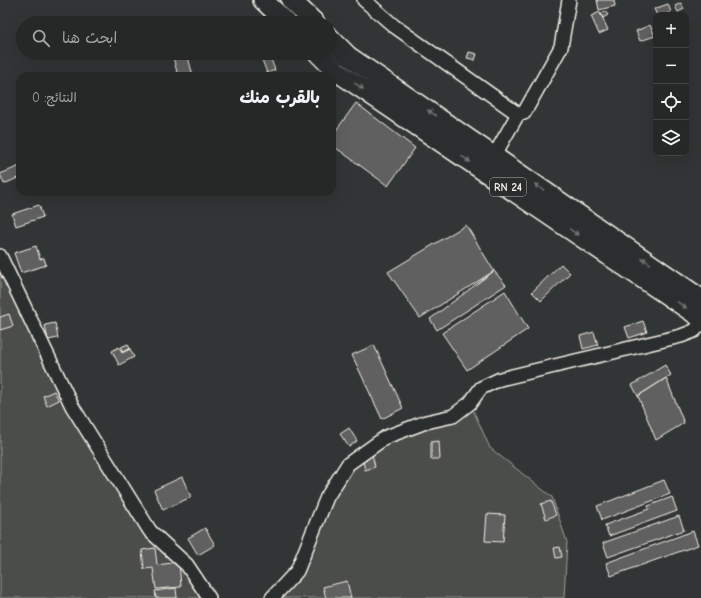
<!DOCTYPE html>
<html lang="ar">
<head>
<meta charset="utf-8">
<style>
	:root { --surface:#262828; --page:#323434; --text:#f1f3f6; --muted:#a4a6a8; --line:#424445 }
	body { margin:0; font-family:"Comic Neue","Playpen Sans Arabic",sans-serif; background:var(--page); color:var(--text); direction:rtl }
	.controls { position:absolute; right:12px; top:12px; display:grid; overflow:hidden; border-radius:8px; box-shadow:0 4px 16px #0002 }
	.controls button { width:36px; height:36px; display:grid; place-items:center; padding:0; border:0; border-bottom:1px solid var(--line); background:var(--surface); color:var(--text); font:20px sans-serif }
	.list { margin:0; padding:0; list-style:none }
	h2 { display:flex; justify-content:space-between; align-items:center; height:52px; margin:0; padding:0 16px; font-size:17px }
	h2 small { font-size:13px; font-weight:400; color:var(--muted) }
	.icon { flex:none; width:22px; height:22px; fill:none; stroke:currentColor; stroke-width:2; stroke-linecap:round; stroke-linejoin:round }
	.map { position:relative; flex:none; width:701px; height:598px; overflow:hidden; direction:ltr }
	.search { position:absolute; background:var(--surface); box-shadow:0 4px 16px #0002; left:16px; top:16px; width:320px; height:44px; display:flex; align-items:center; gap:10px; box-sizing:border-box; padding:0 14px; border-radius:22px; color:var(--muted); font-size:15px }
	.panel { position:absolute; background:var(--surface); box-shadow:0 4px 16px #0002; left:16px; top:72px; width:320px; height:124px; border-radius:12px; direction:rtl }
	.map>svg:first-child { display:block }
	.green { fill:#4b4d4c; stroke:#a09f9a }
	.building { fill:#5f605f; stroke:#f4f1e8 }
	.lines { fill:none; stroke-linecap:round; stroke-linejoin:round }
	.minor-casing { stroke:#f4f1e8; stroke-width:16 }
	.highway-casing { stroke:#f4f1e8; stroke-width:22 }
	.minor { stroke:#2a2d2e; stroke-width:13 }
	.highway { stroke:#2a2d2e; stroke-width:19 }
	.oneway { fill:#71726f }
	.labels { text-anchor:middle; stroke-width:3; stroke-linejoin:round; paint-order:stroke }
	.shield { fill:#2a2d2e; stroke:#b7b6b0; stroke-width:1 }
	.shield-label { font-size:11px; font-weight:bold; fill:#f4f1e8 }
</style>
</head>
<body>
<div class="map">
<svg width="701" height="598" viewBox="0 0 701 598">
	<rect width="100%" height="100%" fill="#323535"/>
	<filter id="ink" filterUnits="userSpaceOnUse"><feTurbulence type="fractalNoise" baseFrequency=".025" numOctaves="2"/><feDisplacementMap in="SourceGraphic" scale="8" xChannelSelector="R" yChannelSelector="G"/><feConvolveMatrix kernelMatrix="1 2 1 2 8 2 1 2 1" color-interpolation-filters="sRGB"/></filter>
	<g filter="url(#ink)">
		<path class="green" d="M0 256 72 406 150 531 209 598H0Z
			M470 403 490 448 552 497 567 542 564 598H272L297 571 348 464 386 437Z"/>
		<path class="building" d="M597 0H614L615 6 599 10Z
			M681 3 684 9 678 12 675 6Z
			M668 4 671 12 664 15H657L654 9Z
			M605 11 608 15 603 18 600 14Z
			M600 12 608 30 599 34 591 16Z
			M650 25 655 36 640 41 636 31Z
			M469 52 477 54 475 60 467 58Z
			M172 53H187L193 76H178Z
			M269 54 275 70 267 73 261 57Z
			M356 103 415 148 388 186 332 145V136Z
			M20 166V177L4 184 0 174Z
			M39 205 43 217 16 226 12 214Z
			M466 225 494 271 420 318 388 272Z
			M36 246 40 259 44 258 46 265 21 273 14 253Z
			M561 264 570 273 541 301 532 292Z
			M494 271 506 285 437 330 430 319Z
			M505 291 528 329 467 370 442 333Z
			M9 314 13 326 0 330V317Z
			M643 321 647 332 629 338 625 327Z
			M55 323 58 338 48 340 45 325Z
			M594 332 598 345 583 349 580 336Z
			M128 344 130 349 122 352 121 347Z
			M374 345 403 408 382 419 352 355Z
			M119 347 122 353 130 349 134 357 119 365 112 351Z
			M665 365 671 375 638 396 632 385Z
			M666 378 684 423 656 440 638 396Z
			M54 391 59 400 47 406 43 396Z
			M349 428 357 441 349 447 340 434Z
			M439 441 440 459H431V442Z
			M372 454 375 467 365 470 362 457Z
			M182 477 191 497 163 510 154 490Z
			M664 480 670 494 602 520 597 506Z
			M672 497 677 511 609 536 605 525 649 509 648 506Z
			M551 501 556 515 546 519 541 504Z
			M487 514 505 515 503 542 485 541Z
			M679 516 684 530 608 557 603 543Z
			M205 528 215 545 198 555 188 538Z
			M693 531 698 545 611 576 606 563Z
			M560 547 562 557 556 558 554 548Z
			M155 548 157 565 179 562 181 587 156 589 153 568 144 569 142 550Z
			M347 581 351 598H326L323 587Z
			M176 588 177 598H156L155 591Z"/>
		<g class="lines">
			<g class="minor-casing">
				<path id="minor" d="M364 0 394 26 518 114 494 156
					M524 113 561 47 569 0
					M0 256 72 406 150 531 187 565 209 598
					M272 598 297 571 327 497 348 464 386 437 426 422 453 416 470 403 481 388 500 379 681 336 694 331 701 324"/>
			</g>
			<g class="highway-casing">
				<path id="highway" d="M263 0 287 23
					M291 0 315 23
					M329 37 348 56 701 299
					M318 53 336 71 701 318"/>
			</g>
			<use href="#minor" class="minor"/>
			<use href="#highway" class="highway"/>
		</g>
		<defs><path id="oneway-solid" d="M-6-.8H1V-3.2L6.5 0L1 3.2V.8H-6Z"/></defs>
		<g class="oneway">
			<use href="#oneway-solid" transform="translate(359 86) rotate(34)"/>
			<use href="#oneway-solid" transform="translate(432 113) rotate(-146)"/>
			<use href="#oneway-solid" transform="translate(466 159) rotate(34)"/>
			<use href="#oneway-solid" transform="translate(539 187) rotate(-145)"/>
			<use href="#oneway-solid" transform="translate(574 232) rotate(34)"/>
			<use href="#oneway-solid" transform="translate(646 261) rotate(-145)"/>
			<use href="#oneway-solid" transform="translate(682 305) rotate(34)"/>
		</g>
	</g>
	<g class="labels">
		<rect class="shield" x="490" y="178" width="36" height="18" rx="3"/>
		<g class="shield-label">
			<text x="508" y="191">RN 24</text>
		</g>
	</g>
</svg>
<div class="controls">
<button>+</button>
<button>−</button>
<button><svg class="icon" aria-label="locate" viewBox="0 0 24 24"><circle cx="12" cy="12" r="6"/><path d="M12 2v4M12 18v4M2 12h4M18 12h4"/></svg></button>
<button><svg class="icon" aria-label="layers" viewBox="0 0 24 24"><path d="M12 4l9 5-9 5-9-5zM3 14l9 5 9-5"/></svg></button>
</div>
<div class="search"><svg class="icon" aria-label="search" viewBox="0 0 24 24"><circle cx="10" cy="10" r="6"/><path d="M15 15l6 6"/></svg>ابحث هنا</div>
<section class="panel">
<h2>بالقرب منك<small>النتائج: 0</small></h2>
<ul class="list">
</ul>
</section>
</div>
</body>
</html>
